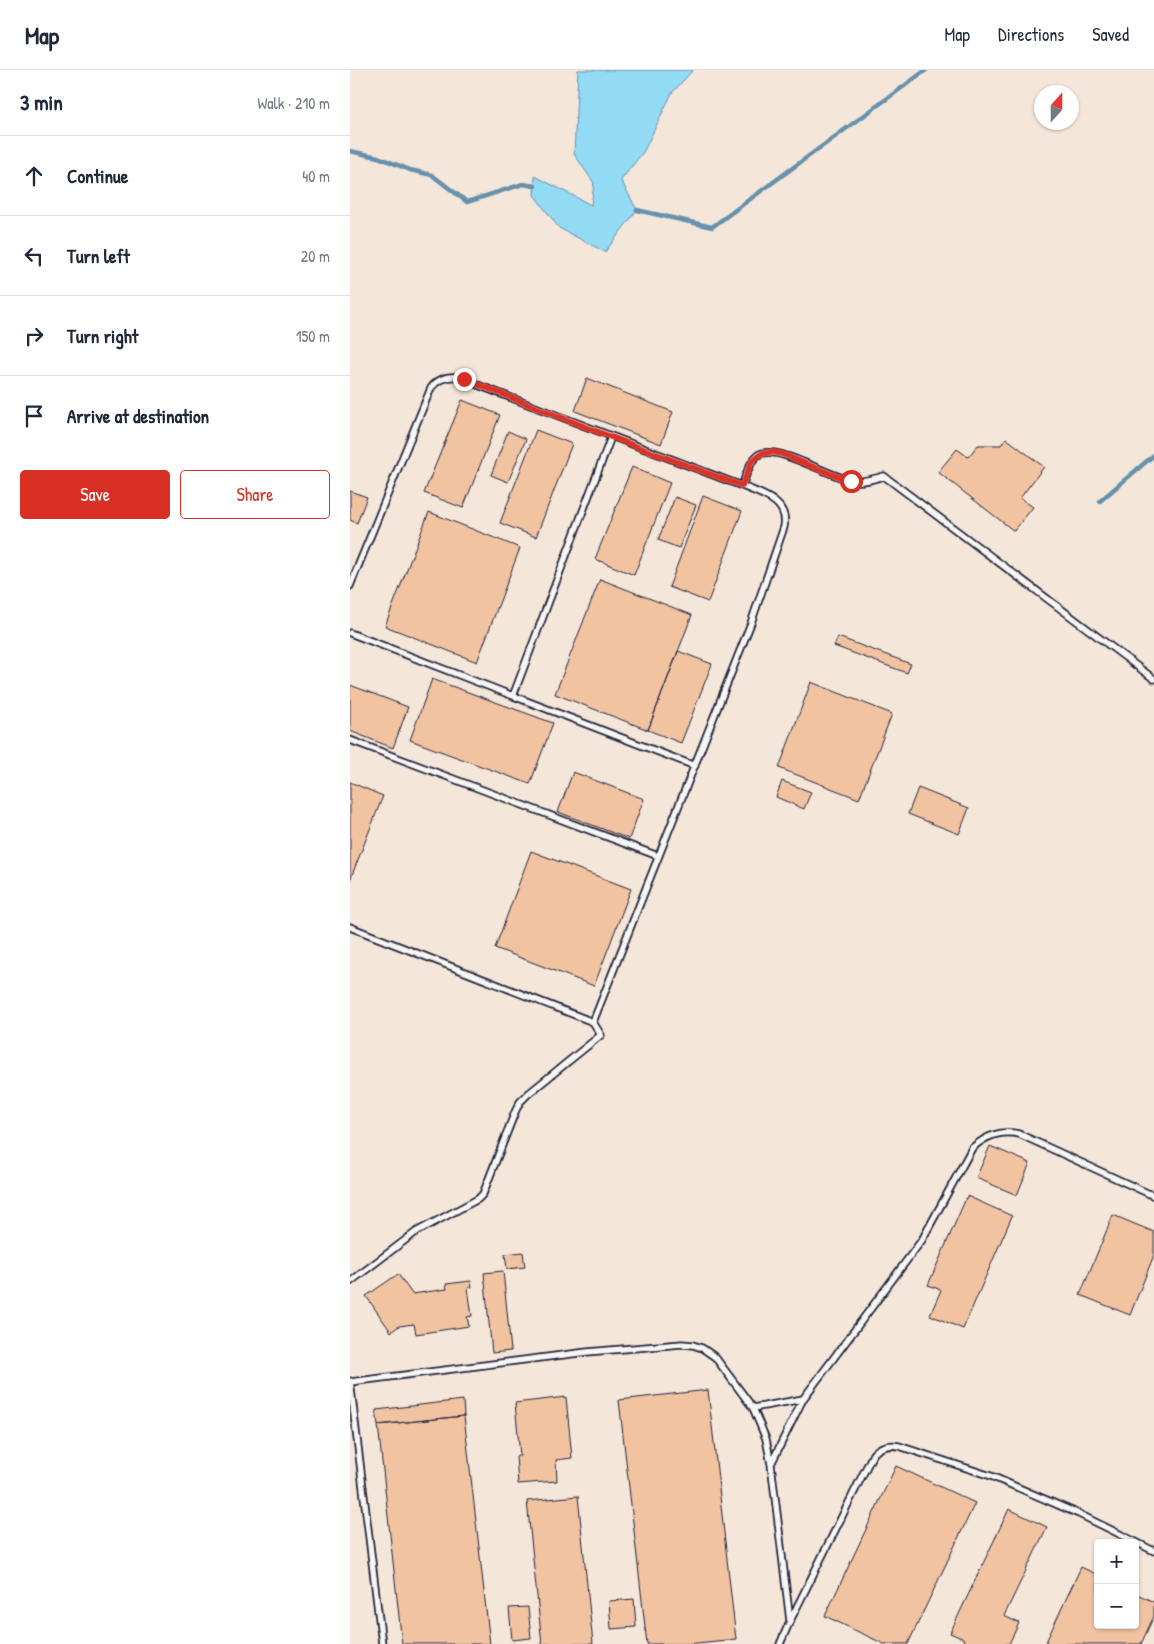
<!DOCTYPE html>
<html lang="en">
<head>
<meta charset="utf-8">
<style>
	:root { --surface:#fff; --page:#f6f6f7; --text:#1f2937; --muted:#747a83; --line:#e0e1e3; --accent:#d93025 }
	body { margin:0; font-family:"Patrick Hand",sans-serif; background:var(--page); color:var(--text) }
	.controls { position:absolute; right:15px; bottom:15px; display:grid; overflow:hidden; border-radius:5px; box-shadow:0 1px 4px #0004 }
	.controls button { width:45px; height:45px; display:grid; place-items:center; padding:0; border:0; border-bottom:1px solid var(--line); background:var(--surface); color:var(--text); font:25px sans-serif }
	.compass { position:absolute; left:684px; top:15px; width:45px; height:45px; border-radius:50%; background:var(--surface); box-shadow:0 1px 4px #0004; rotate:21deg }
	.stop { position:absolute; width:15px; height:15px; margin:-11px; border:4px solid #d93025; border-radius:50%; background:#fff }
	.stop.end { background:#d93025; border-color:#fff; box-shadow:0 1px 5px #0008 }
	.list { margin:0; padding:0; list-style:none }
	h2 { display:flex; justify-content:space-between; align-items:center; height:65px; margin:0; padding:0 20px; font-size:21px }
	h2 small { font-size:16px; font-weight:400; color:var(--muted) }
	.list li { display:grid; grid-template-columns:32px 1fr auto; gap:15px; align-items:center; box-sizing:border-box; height:80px; padding:0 20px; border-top:1px solid var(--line) }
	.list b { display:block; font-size:19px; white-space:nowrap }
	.list em { font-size:16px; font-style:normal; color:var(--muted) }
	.actions { display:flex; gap:10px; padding:15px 20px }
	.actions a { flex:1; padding:11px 0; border:1px solid var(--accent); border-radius:5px; text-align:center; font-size:18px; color:var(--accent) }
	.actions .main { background:var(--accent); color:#fff }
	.icon { flex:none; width:28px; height:28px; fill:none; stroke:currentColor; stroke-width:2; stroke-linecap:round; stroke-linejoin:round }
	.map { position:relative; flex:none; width:804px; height:1574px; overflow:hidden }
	header { display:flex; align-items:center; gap:30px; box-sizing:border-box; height:70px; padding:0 25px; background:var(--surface); border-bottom:1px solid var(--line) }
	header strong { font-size:24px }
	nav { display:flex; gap:28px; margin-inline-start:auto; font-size:18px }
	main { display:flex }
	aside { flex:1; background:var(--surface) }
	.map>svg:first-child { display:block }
	.water { fill:#93daf5; stroke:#6690ab }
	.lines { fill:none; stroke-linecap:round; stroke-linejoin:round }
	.stream { stroke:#6690ab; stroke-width:4.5 }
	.building { fill:#f1c3a1; stroke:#22223b }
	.service-casing { stroke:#22223b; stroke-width:9 }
	.service { stroke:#f6f6f2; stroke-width:5.5 }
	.route { stroke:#d93025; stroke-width:6 }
</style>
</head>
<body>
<header>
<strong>Map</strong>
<nav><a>Map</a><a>Directions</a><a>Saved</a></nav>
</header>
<main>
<aside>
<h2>3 min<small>Walk · 210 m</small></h2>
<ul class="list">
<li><svg class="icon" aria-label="ahead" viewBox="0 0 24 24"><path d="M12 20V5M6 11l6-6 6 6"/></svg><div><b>Continue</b></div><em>40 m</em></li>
<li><svg class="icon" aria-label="left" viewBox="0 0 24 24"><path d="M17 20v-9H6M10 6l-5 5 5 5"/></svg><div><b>Turn left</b></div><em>20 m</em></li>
<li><svg class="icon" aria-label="right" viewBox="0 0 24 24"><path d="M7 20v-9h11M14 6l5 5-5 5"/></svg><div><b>Turn right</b></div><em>150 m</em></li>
<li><svg class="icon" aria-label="arrive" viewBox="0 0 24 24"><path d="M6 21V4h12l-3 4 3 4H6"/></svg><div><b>Arrive at destination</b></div></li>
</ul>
<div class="actions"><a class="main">Save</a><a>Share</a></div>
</aside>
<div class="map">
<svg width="804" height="1574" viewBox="0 0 804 1574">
	<rect width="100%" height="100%" fill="#f4e7da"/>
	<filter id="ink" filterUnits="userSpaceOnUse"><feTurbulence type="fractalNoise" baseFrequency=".02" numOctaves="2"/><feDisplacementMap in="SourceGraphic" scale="10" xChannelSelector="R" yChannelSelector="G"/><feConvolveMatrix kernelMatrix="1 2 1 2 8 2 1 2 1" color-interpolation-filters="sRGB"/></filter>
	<g filter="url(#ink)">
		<path class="water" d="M228 0H343L322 23 294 81 271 110 287 140 255 182 209 158 184 125 185 106 241 135 244 113 224 84Z"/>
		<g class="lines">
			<path class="stream" d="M0 81 28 87 60 100 82 105 117 132 173 114 185 116
				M287 140 362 157 576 0
				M750 431 804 385"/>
		</g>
		<path class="building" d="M237 308 323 342 311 374 225 341Z
			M112 330 150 345 113 438 74 423Z
			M186 360 222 374 186 467 150 453Z
			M158 361 176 369 158 412 141 405Z
			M656 368 694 397 670 428 683 437 664 461 588 402 607 379 618 387 628 375H651Z
			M282 397 320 413 284 505 245 489Z
			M0 421 17 427 7 453 0 450Z
			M353 426 392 441 358 532 319 517Z
			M325 427 346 435 329 478 308 470Z
			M79 442 170 478 127 592 35 556Z
			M250 509 342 545 298 660 205 624Z
			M488 567 561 594 557 603 484 576Z
			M328 581 362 594 331 673 298 660Z
			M82 609 203 653 180 714 60 670Z
			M461 612 542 644 509 729 429 698Z
			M0 615 58 637 43 678 0 661Z
			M223 702 294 729 279 769 208 742Z
			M432 711 461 722 454 739 426 727Z
			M0 712 33 726 0 810Z
			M568 718 619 738 609 764 558 744Z
			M181 781 281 819 244 916 145 878Z
			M640 1076 680 1093 667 1125 626 1108Z
			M617 1126 662 1146 613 1259 580 1245 591 1220 578 1215Z
			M763 1145 804 1162V1185L780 1245 730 1225Z
			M173 1182 175 1197 157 1199 155 1184Z
			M153 1201 161 1281 142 1283 134 1203Z
			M48 1204 62 1224 97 1219 96 1214 121 1211 122 1217 118 1218 122 1246 117 1247 119 1256 66 1264 64 1254 49 1256 41 1262 16 1226Z
			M358 1320 386 1569 337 1574H297L269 1330Z
			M216 1327 222 1388 206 1390 207 1411 168 1414 166 1386H170L165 1333Z
			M113 1330 114 1346 28 1355 26 1340Z
			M114 1346 140 1574H52L28 1355Z
			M546 1396 625 1433 558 1574H534L475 1546Z
			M228 1426 243 1574H192L177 1431Z
			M659 1439 697 1457 654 1546 669 1553 659 1574H612L614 1569 600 1563Z
			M731 1497 748 1505V1555H785V1523L804 1532V1546L791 1574H695Z
			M284 1529 286 1557 261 1559 259 1531Z
			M178 1537 181 1568 162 1570 159 1538Z"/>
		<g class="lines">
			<g class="service-casing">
				<path id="service" d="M0 516 81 318C88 309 96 306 107 307L392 416C396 406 399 392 408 385 427 373 480 408 504 411 514 412 524 409 534 406L804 609
					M0 563 345 696
					M163 626 261 367
					M0 670 308 786
					M0 857 243 952
					M0 1212 66 1162 128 1129 133 1124 165 1042 170 1032 178 1024 251 965 243 952 401 553 434 457C439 431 411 424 392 416
					M0 1311 32 1574
					M0 1312 237 1282 332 1274 343 1275 352 1278 365 1287 403 1338 416 1369 421 1394 440 1551
					M403 1338 453 1329
					M421 1394 453 1329 572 1170 622 1078C636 1066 650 1060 669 1064L804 1126
					M430 1574 440 1551 523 1384C530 1376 538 1374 549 1376L641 1406 729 1444 804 1481"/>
			</g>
			<use href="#service" class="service"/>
		</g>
	</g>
	<g class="lines" filter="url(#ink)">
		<path class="route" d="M114 309 261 367 392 416 402 391 408 386 413 383 423 382 432 384 476 402 501 411"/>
	</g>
</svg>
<div class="controls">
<button>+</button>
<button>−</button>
</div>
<svg class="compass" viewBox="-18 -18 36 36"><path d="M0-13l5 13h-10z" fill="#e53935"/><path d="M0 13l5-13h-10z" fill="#747a83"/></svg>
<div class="stop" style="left:501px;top:411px"></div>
<div class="stop end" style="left:114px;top:309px"></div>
</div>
</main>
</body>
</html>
